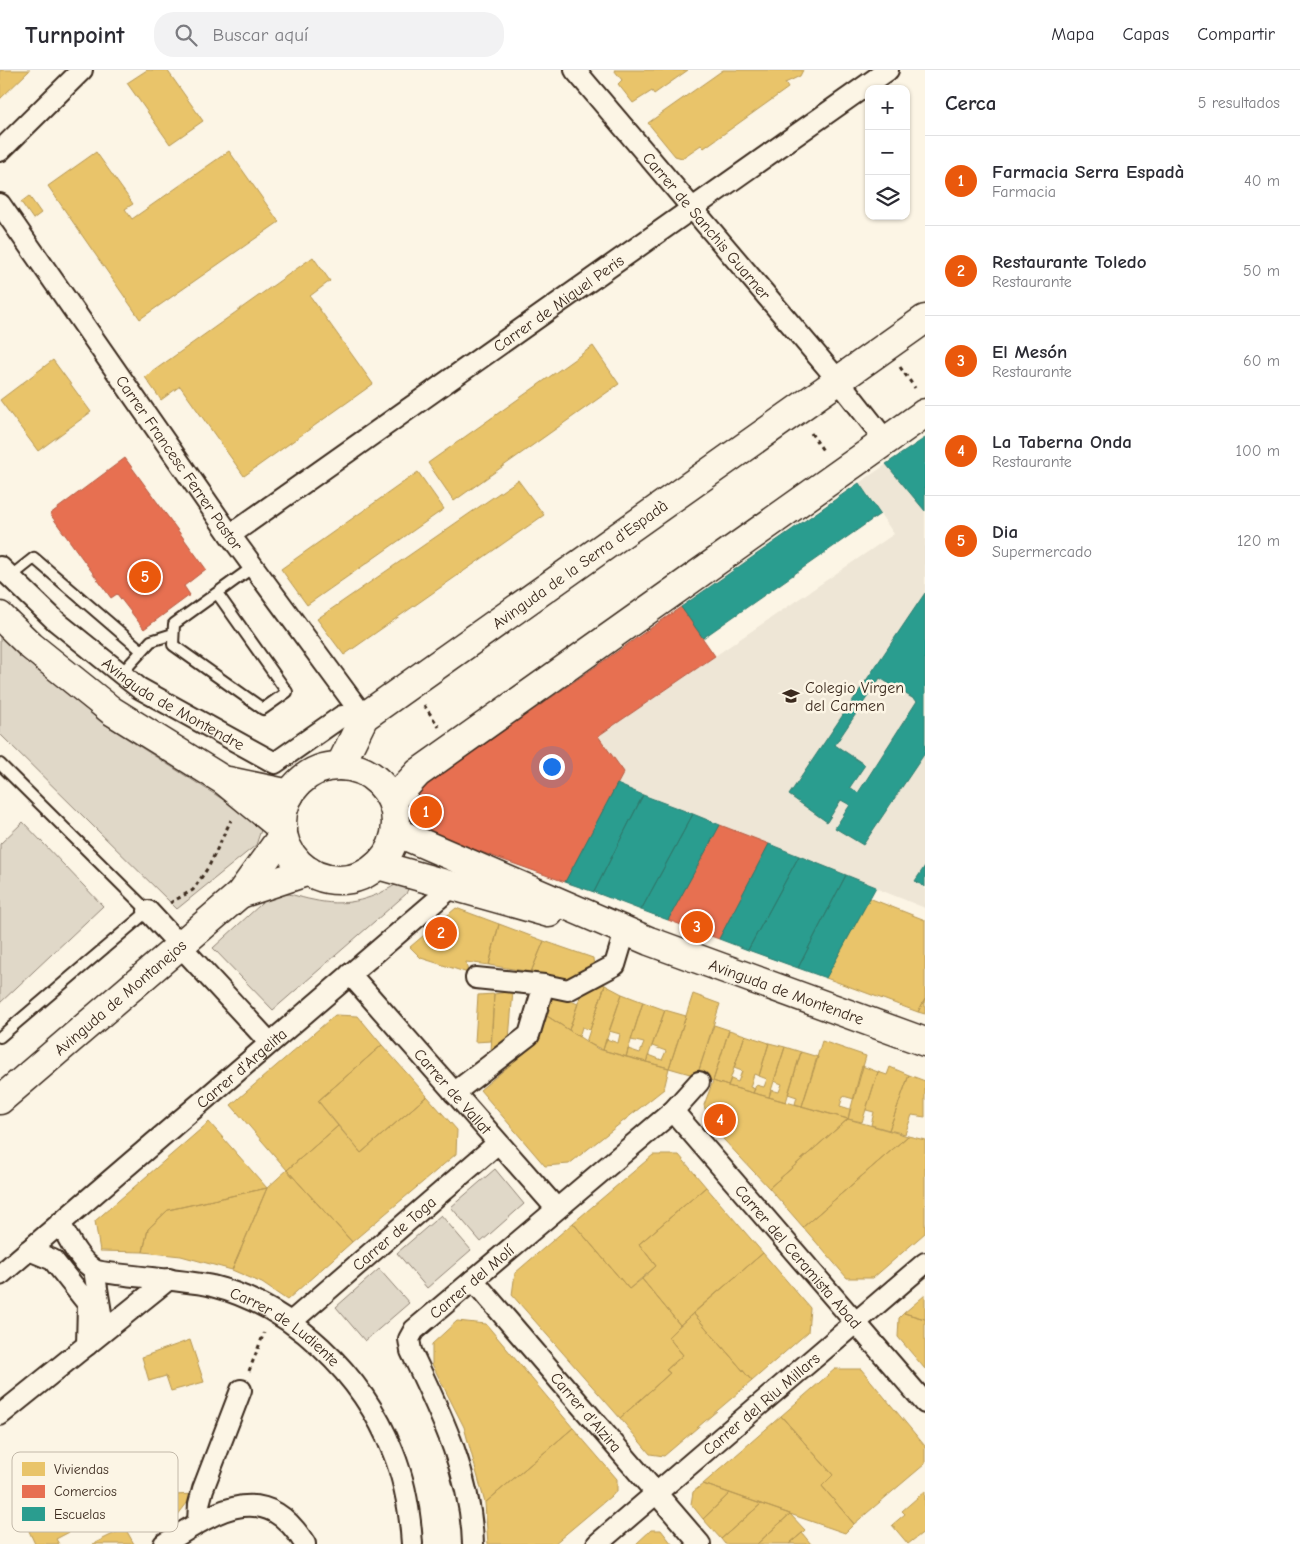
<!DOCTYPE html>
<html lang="es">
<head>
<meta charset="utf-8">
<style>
	:root { --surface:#fff; --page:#f2f2f3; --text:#2b2b33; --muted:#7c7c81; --line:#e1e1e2; --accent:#ea580c }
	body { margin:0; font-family:"Comic Neue",sans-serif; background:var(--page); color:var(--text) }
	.controls { position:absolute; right:15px; top:15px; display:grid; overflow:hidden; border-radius:10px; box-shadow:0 1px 4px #0004 }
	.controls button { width:45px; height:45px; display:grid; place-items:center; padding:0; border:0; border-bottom:1px solid var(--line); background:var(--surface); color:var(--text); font:25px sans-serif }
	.you { position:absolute; left:551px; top:696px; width:18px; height:18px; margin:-12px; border:4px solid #fff; border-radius:50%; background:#1a73e8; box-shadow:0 0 0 8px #1a73e833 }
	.badge { display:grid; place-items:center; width:32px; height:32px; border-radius:50%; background:var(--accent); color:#fff; font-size:16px; font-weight:700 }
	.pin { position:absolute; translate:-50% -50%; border:2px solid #fff; box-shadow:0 1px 5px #0006 }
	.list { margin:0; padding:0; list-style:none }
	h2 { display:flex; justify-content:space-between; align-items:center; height:65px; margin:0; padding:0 20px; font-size:21px }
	h2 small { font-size:16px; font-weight:400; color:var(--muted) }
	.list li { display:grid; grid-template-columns:32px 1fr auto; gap:15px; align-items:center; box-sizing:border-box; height:90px; padding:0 20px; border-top:1px solid var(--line) }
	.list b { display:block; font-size:19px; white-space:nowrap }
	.list p { margin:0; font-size:16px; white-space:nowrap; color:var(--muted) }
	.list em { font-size:16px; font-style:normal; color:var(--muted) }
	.icon { flex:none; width:28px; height:28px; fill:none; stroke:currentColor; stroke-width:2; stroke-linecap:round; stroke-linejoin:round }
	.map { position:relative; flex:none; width:925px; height:1474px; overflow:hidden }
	header { display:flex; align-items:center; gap:30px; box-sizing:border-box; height:70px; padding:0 25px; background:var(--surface); border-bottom:1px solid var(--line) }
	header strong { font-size:24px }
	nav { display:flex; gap:28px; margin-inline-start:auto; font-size:18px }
	.search { width:350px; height:45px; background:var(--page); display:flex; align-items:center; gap:12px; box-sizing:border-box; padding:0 18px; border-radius:20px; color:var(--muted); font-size:19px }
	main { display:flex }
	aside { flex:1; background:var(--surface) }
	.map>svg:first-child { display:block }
	.built { fill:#eee6d6 }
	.green { fill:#e0d8c8; stroke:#8e8173 }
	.homes { fill:#e9c46a; stroke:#b59653 }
	.shops { fill:#e76f51; stroke:#b35a42 }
	.schools { fill:#2a9d8f; stroke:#2f7a6d; fill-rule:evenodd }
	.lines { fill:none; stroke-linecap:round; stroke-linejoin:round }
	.lane-casing { stroke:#3b2a1e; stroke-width:14 }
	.street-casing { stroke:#3b2a1e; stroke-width:24 }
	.secondary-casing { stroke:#3b2a1e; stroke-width:31 }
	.primary-casing { stroke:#3b2a1e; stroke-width:31 }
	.path { stroke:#3b2a1e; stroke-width:3; stroke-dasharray:4 4; stroke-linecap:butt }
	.lane { stroke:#fcf5e5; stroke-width:10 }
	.street { stroke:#fcf5e5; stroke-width:20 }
	.secondary { stroke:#fcf5e5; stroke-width:28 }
	.primary { stroke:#fcf5e5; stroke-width:28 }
	.labels { text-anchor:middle; stroke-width:5; stroke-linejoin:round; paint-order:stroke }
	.street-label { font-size:16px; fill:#3b2a1e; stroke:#fcf5e5 }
	.poi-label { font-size:16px; fill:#3b2a1e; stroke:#fcf5e5; text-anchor:start }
	.key { fill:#fcf5e5; stroke:#c2b8a9; stroke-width:1 }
	.key-label { font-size:14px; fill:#3b2a1e }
</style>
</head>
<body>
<header>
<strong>Turnpoint</strong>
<div class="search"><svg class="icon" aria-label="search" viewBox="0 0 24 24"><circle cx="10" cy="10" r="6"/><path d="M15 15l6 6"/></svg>Buscar aquí</div>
<nav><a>Mapa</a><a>Capas</a><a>Compartir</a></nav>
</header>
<main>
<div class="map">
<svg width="925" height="1474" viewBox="0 0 925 1474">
	<rect width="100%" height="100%" fill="#fcf5e5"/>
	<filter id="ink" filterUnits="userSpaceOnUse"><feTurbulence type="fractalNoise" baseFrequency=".02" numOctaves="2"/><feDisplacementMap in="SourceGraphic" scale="10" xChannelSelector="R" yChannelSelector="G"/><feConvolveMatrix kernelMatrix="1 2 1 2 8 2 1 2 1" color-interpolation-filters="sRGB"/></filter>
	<g filter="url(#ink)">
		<path class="built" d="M925 368V838L617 714 624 702 598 666 894 464 859 413Z"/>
		<path class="green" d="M0 565 101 652 227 732 262 757 256 775 177 839 0 664Z
			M23 752 103 836 0 933V774Z
			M395 815H406L408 819 406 824 273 940 213 878 272 824C292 822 296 827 313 830 343 837 369 831 395 815Z
			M495 1099 524 1134 481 1172 451 1137Z
			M441 1145 471 1180 427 1218 397 1183Z
			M379 1199 409 1233 365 1271 336 1237Z"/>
		<path class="homes" d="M0 0H30L0 29Z
			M147 0H167L203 51 170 74 127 13Z
			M614 0H688L654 24 652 21 633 33 618 14 622 10Z
			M723 0H803L800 6 785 13 788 18 704 78 701 75 682 88 675 86 648 53Z
			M229 81 279 152 140 249 48 116 96 82 133 134 125 139 132 149Z
			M29 126 41 143 33 149 21 132Z
			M313 187 330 211 310 226 373 314 244 406 180 316 161 330 145 307Z
			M593 276 619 314 454 431 428 393Z
			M53 290 91 342 38 381 0 330Z
			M418 402 444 439 307 535 281 499Z
			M518 410 544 445 344 585 317 549Z
			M869 828 925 850V929L918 942 826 908Z
			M456 838 499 854 489 895 466 892 468 903 421 888 410 877Z
			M499 854 544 871 531 902 489 895Z
			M544 871 593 888 594 899 564 911 531 902Z
			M599 912 605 915 590 960 582 957 579 967 569 960 582 921Z
			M605 915 622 924 603 980 586 972Z
			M513 921 509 969 491 982 494 924Z
			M494 924 491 971 475 972 478 925Z
			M554 924 578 934 569 960 547 946Z
			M622 924 643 932 626 987 603 980 606 969 618 973 620 964 609 961Z
			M693 924 720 934 697 1006 669 998Z
			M925 929V944L918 942Z
			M643 932 665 940 646 992 626 987 628 979 640 983 644 973 631 970Z
			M665 940 686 946 669 998 646 992 649 985 662 990 666 981 652 976Z
			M335 945 358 946 382 975 318 1031 338 1056 287 1100 231 1035Z
			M547 946 598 979 669 998 664 1019 569 1094 545 1096 480 1020 539 971Z
			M714 955 729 960 713 1011 697 1006Z
			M729 960 745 965 728 1016 713 1011Z
			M745 965 769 973 759 1006 754 1004 750 1017 755 1019 753 1023 728 1016 731 1009 738 1012 742 1001 734 998Z
			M822 971 866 986 854 1029 843 1026 840 1036 850 1039 848 1049 802 1036Z
			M769 973 785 977 769 1027 753 1023 756 1015 764 1017 767 1009 759 1006Z
			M382 975 427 1026 361 1083 318 1031Z
			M785 977 801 982 786 1032 769 1027 771 1020 779 1022 782 1014 774 1011Z
			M801 982 818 987 802 1036 795 1034 797 1027 788 1024Z
			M862 996 878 1002 862 1052 848 1049Z
			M890 997 909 1005 889 1060 871 1055 874 1042 866 1040 878 1002 887 1005Z
			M909 1005 925 1011V1047L912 1045 905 1064 889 1060Z
			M713 1011 728 1016 848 1049 769 1118 709 1054 704 1035Z
			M427 1026 457 1060 456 1084 352 1172 287 1100 338 1056 361 1083Z
			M848 1049 908 1066 803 1157 769 1118Z
			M209 1052 267 1118 168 1140 148 1159 143 1182 100 1181 95 1151Z
			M908 1066 925 1070V1163L873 1208H847L803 1157Z
			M653 1085H679L706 1117 639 1174 656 1196 629 1219 573 1153Z
			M287 1100 352 1172 287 1230 262 1213 232 1200 267 1118Z
			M706 1117 763 1183 680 1255 642 1209 656 1196 639 1174Z
			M267 1118 232 1200 181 1186 143 1182 148 1159 168 1140Z
			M573 1153 629 1219 642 1209 680 1255 668 1267 683 1285 666 1300 670 1303 620 1348 512 1225 515 1203Z
			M763 1183 810 1238 808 1262 752 1311 693 1243Z
			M925 1225V1249L904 1243Z
			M693 1243 752 1311 664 1386 650 1384 620 1348 670 1303 666 1300 683 1285 668 1267Z
			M904 1243 925 1249V1299L898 1267 899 1248Z
			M457 1251 486 1254 573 1358 485 1433 464 1357 432 1294V1274Z
			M190 1270 204 1312 171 1321 166 1306 149 1311 142 1287Z
			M835 1299H861L925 1376V1394L854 1454 822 1416 833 1405 781 1346Z
			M781 1346 833 1405 822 1416 854 1454 845 1463 703 1414Z
			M573 1358 617 1409V1421L554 1474H488L485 1433Z
			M703 1414 730 1423 703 1449 691 1434 693 1422Z
			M925 1421V1461L908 1474 892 1455 905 1444 902 1441Z
			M730 1423 761 1434 721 1469 703 1449Z
			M194 1424 170 1455 139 1459 135 1427Z
			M61 1430 68 1432 72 1437 71 1446 77 1458 56 1469 59 1474H35L29 1461 38 1456 33 1446Z
			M761 1434 790 1444 757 1474H725L721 1469Z
			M790 1444 805 1460 802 1463 789 1474H757Z
			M125 1458 134 1474H93Z
			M651 1460H661L672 1474H636Z
			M802 1463 811 1474H789Z"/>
		<path class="shops" d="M125 388 206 499 184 516 190 525 144 559 117 524 111 528 50 444Z
			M681 537 715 586 598 666 624 702 565 812 420 760 413 724Z
			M720 755 769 774 719 869 668 850Z"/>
		<path class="schools" d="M925 368V441L886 394Z
			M859 413 880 444 703 568 681 537Z
			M925 523V683L863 775 835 758 850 735 841 730 827 752 789 725ZM880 608 917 631 858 723 850 717 865 695 835 675Z
			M617 714 643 725 594 822 565 812Z
			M643 725 693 744 641 840 594 822Z
			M693 744 720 755 668 850 641 840Z
			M769 774 799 786 748 880 719 869Z
			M799 786 846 805 798 898 748 880Z
			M925 796V817L915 811Z
			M846 805 876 817 826 908 798 898Z"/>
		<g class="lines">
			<g class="lane-casing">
				<path id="lane" d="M10 507 34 488 142 581
					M217 523 287 622 263 639 173 575 174 554 253 497
					M121 604 151 571 173 564
					M0 694 148 841 0 967"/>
			</g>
			<g class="street-casing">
				<g id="street">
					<path id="s1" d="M575 0 838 310 886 371"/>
					<path d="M0 81 82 0"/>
					<path id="s2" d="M0 134 230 465 364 647"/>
					<path id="s3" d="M230 465 888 0"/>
					<path id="s4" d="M0 497 57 552 139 618 275 693 342 646 364 647"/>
					<path d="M148 841 270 973"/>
					<path id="s5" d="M350 904 556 1138"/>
					<path d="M476 908 544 915"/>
					<path d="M454 1023 529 965 544 915 568 920 615 895 624 865"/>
					<path id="s6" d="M673 1041 925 1333"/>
					<path id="s7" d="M60 1153C69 1169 77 1188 93 1199 101 1205 192 1210 212 1216 292 1236 363 1305 393 1382 405 1411 410 1442 412 1474"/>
					<path d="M29 1180 53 1190 88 1234 87 1275"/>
					<path d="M94 1200 102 1249"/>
					<path id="s8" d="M0 1205 452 817"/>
					<path id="s9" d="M473 1210 700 1474"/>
					<path id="s10" d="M291 1252 498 1073"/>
					<path d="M0 1345 169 1209"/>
					<path d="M198 1452 199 1434 203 1419 241 1320"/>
					<path d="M164 1474C214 1443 264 1406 305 1474"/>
					<path id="s11" d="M473 1474C471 1404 440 1342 411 1281L409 1269 414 1260 673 1041 699 1012"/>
					<path id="s12" d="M597 1474 925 1193"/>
				</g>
			</g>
			<g class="secondary-casing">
				<g id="secondary">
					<path id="s13" d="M340 696 364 647 925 249"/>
					<path d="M392 731 418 703 925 343"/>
					<path d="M240 824 309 801"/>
					<path id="s14" d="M0 1030 240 824 283 765"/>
				</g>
			</g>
			<g class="primary-casing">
				<g id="primary">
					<path d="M0 546 31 576 112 641 223 710 283 759"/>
					<circle cx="339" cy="753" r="57"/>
					<path d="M228 711 290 724"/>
					<path id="s15" d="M396 762 649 871 925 972"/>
					<path d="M378 795 549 843"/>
				</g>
			</g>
			<path class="path" d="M900 297 915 318
				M811 363 824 382
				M424 635 439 657
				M170 833 193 820 209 796 231 750
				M249 1301 264 1263"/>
			<use href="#lane" class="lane"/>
			<use href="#street" class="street"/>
			<use href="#secondary" class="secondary"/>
			<use href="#primary" class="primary"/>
		</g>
	</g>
	<defs>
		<g id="school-bare" transform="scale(1.35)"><path d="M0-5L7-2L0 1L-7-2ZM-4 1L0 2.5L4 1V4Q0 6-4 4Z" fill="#3b2a1e" stroke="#fcf5e5" stroke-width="2.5" paint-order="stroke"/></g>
	</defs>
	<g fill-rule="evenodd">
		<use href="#school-bare" x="791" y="626"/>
	</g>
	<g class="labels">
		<g class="street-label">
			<text dy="6" stroke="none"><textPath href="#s1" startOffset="204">Carrer de Sanchis Guarner</textPath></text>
			<text dy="6" stroke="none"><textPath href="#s3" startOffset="402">Carrer de Miquel Peris</textPath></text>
			<text dy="6" stroke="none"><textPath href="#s2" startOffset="315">Carrer Francesc Ferrer Pastor</textPath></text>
			<text dy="6" stroke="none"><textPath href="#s13" startOffset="319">Avinguda de la Serra d'Espadà</textPath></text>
			<text dy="6" stroke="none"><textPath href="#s4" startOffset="222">Avinguda de Montendre</textPath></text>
			<text dy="6" stroke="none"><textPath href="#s15" startOffset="422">Avinguda de Montendre</textPath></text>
			<text dy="6" stroke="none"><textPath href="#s14" startOffset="158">Avinguda de Montanejos</textPath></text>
			<text dy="6" stroke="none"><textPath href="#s8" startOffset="318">Carrer d'Argelita</textPath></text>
			<text dy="6" stroke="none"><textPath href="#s5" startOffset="156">Carrer de Vallat</textPath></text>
			<text dy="6" stroke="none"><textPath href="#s10" startOffset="136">Carrer de Toga</textPath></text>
			<text dy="6" stroke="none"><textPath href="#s6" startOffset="192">Carrer del Ceramista Abad</textPath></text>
			<text dy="6" stroke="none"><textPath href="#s11" startOffset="302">Carrer del Molí</textPath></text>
			<text dy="6" stroke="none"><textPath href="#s7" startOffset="262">Carrer de Ludiente</textPath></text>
			<text dy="6" stroke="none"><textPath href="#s12" startOffset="216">Carrer del Riu Millars</textPath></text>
			<text dy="6" stroke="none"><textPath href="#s9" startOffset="174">Carrer d'Alzira</textPath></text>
		</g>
		<g class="poi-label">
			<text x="805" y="623">Colegio Virgen<tspan x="805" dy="18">del Carmen</tspan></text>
		</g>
	</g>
	<rect x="12" y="1382" width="166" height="80" rx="8" class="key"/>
	<rect x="22" y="1392" width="23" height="14" fill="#e9c46a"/>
	<rect x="22" y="1415" width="23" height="13" fill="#e76f51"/>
	<rect x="22" y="1437" width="23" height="14" fill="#2a9d8f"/>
	<g class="key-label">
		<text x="54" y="1404">Viviendas</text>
		<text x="54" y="1426">Comercios</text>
		<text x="54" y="1449">Escuelas</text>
	</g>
</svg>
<div class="controls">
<button>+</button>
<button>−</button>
<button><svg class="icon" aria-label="layers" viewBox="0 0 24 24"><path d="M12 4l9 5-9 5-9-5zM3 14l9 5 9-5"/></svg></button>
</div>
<div class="you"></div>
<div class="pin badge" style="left:426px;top:742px">1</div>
<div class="pin badge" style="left:441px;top:863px">2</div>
<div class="pin badge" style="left:697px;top:857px">3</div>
<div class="pin badge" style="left:720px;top:1050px">4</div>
<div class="pin badge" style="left:145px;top:507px">5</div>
</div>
<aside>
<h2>Cerca<small>5 resultados</small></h2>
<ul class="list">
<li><span class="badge">1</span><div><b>Farmacia Serra Espadà</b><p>Farmacia</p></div><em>40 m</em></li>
<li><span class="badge">2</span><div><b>Restaurante Toledo</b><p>Restaurante</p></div><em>50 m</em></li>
<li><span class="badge">3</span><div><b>El Mesón</b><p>Restaurante</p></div><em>60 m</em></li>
<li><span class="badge">4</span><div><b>La Taberna Onda</b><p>Restaurante</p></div><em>100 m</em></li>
<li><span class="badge">5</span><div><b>Dia</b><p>Supermercado</p></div><em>120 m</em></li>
</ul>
</aside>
</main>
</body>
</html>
